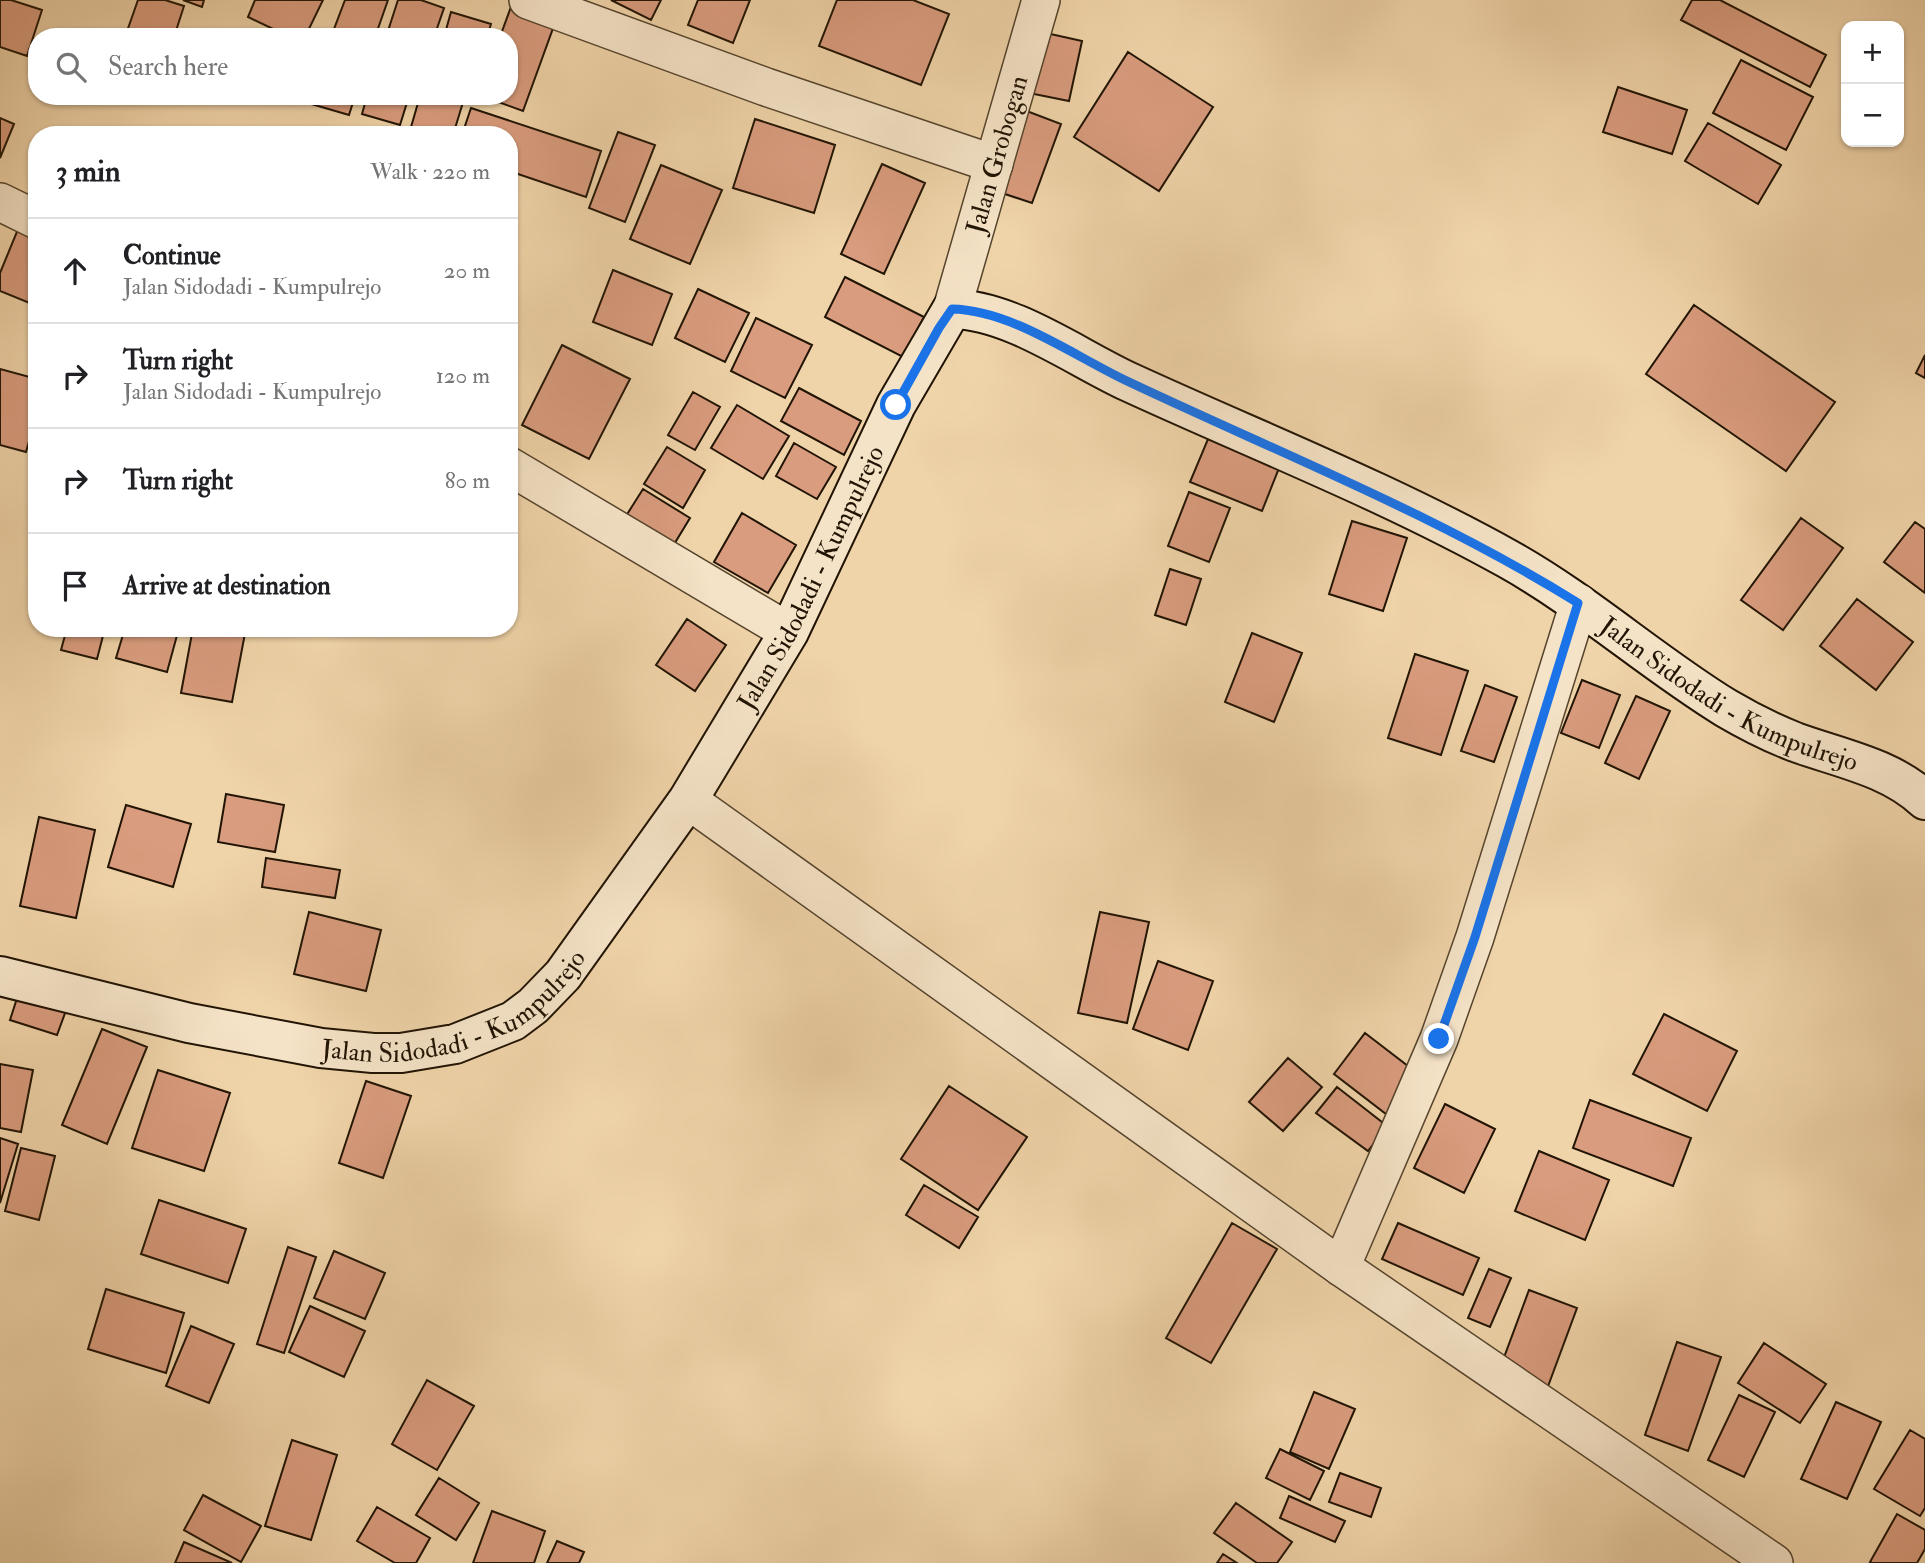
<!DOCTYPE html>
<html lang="en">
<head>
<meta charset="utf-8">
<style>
	:root { --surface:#fff; --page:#f2f2f2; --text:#202124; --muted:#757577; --line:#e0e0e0 }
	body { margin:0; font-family:"IM FELL Double Pica",serif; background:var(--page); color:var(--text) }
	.controls { position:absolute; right:21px; top:21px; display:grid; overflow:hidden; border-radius:14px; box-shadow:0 2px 5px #0004 }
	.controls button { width:63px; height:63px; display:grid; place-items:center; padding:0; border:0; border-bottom:2px solid var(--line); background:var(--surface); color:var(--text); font:35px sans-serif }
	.stop { position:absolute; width:21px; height:21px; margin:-16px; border:5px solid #1a73e8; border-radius:50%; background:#fff }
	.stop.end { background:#1a73e8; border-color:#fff; box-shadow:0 2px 7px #0008 }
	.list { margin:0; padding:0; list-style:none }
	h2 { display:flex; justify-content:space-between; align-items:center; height:91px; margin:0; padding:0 28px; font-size:30px }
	h2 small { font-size:23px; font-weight:400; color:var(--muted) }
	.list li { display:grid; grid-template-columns:46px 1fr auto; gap:21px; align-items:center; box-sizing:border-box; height:105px; padding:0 28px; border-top:2px solid var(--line) }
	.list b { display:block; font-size:26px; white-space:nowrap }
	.list p { margin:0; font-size:23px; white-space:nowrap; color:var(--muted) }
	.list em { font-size:23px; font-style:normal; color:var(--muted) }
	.icon { flex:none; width:38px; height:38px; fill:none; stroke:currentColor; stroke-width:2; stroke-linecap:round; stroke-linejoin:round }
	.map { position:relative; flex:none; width:1925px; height:1563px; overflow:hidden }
	.search { position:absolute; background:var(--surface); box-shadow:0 2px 5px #0004; left:28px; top:28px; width:490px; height:77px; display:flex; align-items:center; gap:18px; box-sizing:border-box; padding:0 24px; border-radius:28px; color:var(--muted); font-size:26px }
	.panel { position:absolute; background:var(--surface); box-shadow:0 2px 5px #0004; left:28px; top:126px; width:490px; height:511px; border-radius:28px }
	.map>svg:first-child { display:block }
	.building { fill:#d99c7e; stroke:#211404; stroke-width:2 }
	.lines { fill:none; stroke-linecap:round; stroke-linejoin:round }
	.street-casing { stroke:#55442d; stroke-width:40 }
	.secondary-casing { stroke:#211404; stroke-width:42 }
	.street { stroke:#f5e3c7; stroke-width:37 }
	.secondary { stroke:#f5e3c7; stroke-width:38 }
	.route { stroke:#1a73e8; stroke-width:9 }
	.labels { text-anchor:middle; stroke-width:5; stroke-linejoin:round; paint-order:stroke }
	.street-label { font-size:26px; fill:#211404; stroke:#f5e3c7 }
</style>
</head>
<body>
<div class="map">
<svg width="1925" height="1563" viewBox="0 0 1925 1563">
	<rect width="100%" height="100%" fill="#f0d4a9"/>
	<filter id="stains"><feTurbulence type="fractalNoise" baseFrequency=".00286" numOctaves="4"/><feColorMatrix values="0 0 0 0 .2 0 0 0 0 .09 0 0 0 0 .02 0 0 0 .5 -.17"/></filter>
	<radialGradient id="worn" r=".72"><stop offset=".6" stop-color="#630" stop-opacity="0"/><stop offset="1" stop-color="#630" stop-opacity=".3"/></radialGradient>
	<path class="building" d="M0 0H11L42 10 27 56 0 47Z
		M138 0H165L184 6 174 37H125Z
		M183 0H204L202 7Z
		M255 0H323L305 37H290L248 17Z
		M345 0H388L375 37H331Z
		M398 0H421L444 8 434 37H386Z
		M611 0H661L651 20Z
		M698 0H750L733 43 688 25Z
		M837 0H913L949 14 921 85 819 46Z
		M1692 0H1720L1826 55 1810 87 1681 20Z
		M512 4 556 20 523 111 482 96H509V37H500Z
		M451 12 491 24 487 37H444Z
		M1037 31 1082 41 1069 101 1024 92Z
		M1128 52 1213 107 1159 191 1074 137Z
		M1741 60 1813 97 1786 150 1713 113Z
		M1618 87 1687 110 1672 154 1603 132Z
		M302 96H355L349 115 301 101Z
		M367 96H409L400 125 362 114Z
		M420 96 464 99 453 135 409 134Z
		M471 108 601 151 586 197 509 171V135H462Z
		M1024 110 1061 124 1032 203 996 191Z
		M0 118 14 124 0 158Z
		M755 119 835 145 814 213 733 188Z
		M1708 123 1781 165 1758 204 1685 161Z
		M618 132 655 145 625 222 589 208Z
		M882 164 925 183 884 274 841 254Z
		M661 165 722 190 690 264 630 239Z
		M23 217 37 223V306L0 291V273Z
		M613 270 672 294 652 345 593 322Z
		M845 277 924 317 903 357 825 317Z
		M698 289 749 313 725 362 675 338Z
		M1694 305 1835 402 1786 471 1646 374Z
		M756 318 812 345 785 398 731 371Z
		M562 345 630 379 589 459 522 425Z
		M1925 355V378L1916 373Z
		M0 369 37 379V413L26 452 0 445Z
		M799 388 861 421 844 455 781 421Z
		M693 392 720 407 695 450 668 435Z
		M737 405 789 436 763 479 711 448Z
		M1208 439 1279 468 1262 511 1190 482Z
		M794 443 836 467 817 499 776 476Z
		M37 447V472L30 470Z
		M667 447 705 470 683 508 644 484Z
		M643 489 690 518 673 546 626 516Z
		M1189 492 1230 508 1209 562 1168 546Z
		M742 513 796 545 768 593 714 562Z
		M1801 518 1843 548 1783 630 1741 600Z
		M1352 521 1407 538 1383 611 1329 594Z
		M1915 522 1925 529V593L1884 562Z
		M1170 569 1201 579 1186 625 1155 615Z
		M1857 599 1913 642 1876 690 1820 646Z
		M687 619 726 645 695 691 656 665Z
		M67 628H105L97 659 61 650Z
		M125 628H179L167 672 116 658Z
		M193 628H246L232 702 181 693Z
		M1252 633 1302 653 1274 722 1225 702Z
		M1415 654 1468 671 1441 755 1388 738Z
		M1582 680 1620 695 1599 748 1561 733Z
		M1485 685 1517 697 1494 762 1461 751Z
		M1636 696 1670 711 1639 779 1605 763Z
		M226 794 284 805 275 852 218 842Z
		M126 805 191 824 173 887 108 867Z
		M39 817 95 830 76 918 20 906Z
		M266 858 340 870 335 898 262 887Z
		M309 912 381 930 366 991 294 974Z
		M1100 912 1149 922 1127 1023 1078 1013Z
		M1158 961 1213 981 1188 1050 1133 1029Z
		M20 989 68 1005 57 1035 10 1020Z
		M1664 1014 1737 1051 1707 1111 1633 1074Z
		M102 1029 147 1047 107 1144 62 1125Z
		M1365 1033 1417 1073 1386 1114 1334 1074Z
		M1288 1058 1322 1087 1283 1131 1249 1102Z
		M0 1064 33 1070 21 1132 0 1128Z
		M158 1070 230 1093 204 1171 132 1148Z
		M366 1081 411 1096 383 1178 339 1163Z
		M949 1086 1027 1137 978 1210 901 1159Z
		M1337 1087 1387 1126 1368 1151 1316 1113Z
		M1590 1100 1691 1138 1673 1186 1573 1148Z
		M1445 1104 1495 1129 1464 1193 1414 1168Z
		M0 1138 18 1144 0 1203Z
		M21 1148 55 1156 39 1220 5 1211Z
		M1539 1151 1609 1180 1585 1240 1515 1211Z
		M924 1185 978 1217 959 1248 906 1215Z
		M159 1200 246 1229 228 1283 141 1254Z
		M1232 1223 1277 1249 1211 1363 1166 1338Z
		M1398 1223 1479 1258 1463 1295 1382 1259Z
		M288 1247 316 1257 284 1353 257 1344Z
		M334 1251 385 1273 365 1319 314 1298Z
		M1489 1269 1511 1278 1490 1327 1468 1318Z
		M106 1289 184 1313 166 1373 88 1349Z
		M1529 1290 1577 1308 1547 1389 1499 1371Z
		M310 1306 365 1331 344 1377 289 1352Z
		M191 1326 234 1344 209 1403 166 1386Z
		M1677 1342 1721 1357 1688 1451 1645 1435Z
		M1764 1343 1826 1384 1800 1423 1738 1383Z
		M427 1380 474 1406 437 1470 392 1444Z
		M1314 1392 1355 1409 1329 1469 1290 1452Z
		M1739 1395 1775 1412 1744 1477 1708 1460Z
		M1836 1402 1881 1422 1847 1499 1801 1479Z
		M1910 1430 1925 1439V1508L1920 1516 1874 1489Z
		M292 1440 337 1455 311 1540 265 1526Z
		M1280 1449 1324 1471 1310 1500 1266 1478Z
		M1340 1473 1381 1488 1371 1517 1329 1502Z
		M439 1478 479 1503 456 1540 416 1515Z
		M203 1495 261 1526 241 1562 184 1530Z
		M1289 1496 1345 1521 1335 1542 1280 1518Z
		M1236 1503 1292 1542 1277 1563H1257L1214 1533Z
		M377 1507 430 1538 416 1563H395L357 1541Z
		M492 1511 545 1531 534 1563H473Z
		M1897 1514 1925 1530V1549L1917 1563H1872L1870 1562Z
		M557 1541 584 1552 579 1563H547Z
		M184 1542 232 1563H175Z
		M1223 1554 1237 1563H1217Z"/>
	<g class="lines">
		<g class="street-casing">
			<g id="street">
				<path d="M528 0 766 87 994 164"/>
				<path d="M0 202 37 220"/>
				<path id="s1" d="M952 309 1041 0"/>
				<path d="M509 466 789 632"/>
				<path d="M688 800 1341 1267 1774 1563"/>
				<path d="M1341 1267 1439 1039 1475 937 1579 603"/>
			</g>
		</g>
		<g class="secondary-casing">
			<g id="secondary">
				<path id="s2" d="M0 976 189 1023 321 1048 373 1053H401L455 1044 513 1021 533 1006 563 975 688 800 789 632 896 405 952 309C1012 310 1075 357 1129 382 1255 440 1386 491 1508 559 1585 602 1651 662 1726 708 1748 721 1772 733 1795 742 1839 758 1890 767 1925 800"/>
			</g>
		</g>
		<use href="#street" class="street"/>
		<use href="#secondary" class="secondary"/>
	</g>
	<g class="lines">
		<path class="route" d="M896 405 939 328 952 309C1011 310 1074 356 1127 381 1279 453 1435 514 1578 603L1475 937 1439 1039"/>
	</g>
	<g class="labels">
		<g class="street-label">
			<text dy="9" stroke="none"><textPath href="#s1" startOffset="161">Jalan Grobogan</textPath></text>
			<text dy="9" stroke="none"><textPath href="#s2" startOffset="1064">Jalan Sidodadi - Kumpulrejo</textPath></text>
			<text dy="9" stroke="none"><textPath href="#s2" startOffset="2240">Jalan Sidodadi - Kumpulrejo</textPath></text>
			<text dy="9" stroke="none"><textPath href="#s2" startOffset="476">Jalan Sidodadi - Kumpulrejo</textPath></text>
		</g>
	</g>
	<rect width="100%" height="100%" filter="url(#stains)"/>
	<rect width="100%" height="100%" fill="url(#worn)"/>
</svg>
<div class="controls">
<button>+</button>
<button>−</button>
</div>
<div class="stop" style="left:896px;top:405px"></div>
<div class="stop end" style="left:1439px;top:1039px"></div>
<div class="search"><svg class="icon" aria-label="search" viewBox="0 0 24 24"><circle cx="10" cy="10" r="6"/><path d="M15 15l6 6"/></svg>Search here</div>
<section class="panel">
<h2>3 min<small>Walk · 220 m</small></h2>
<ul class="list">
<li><svg class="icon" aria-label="ahead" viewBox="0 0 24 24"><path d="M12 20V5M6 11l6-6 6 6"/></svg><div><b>Continue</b><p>Jalan Sidodadi - Kumpulrejo</p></div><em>20 m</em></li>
<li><svg class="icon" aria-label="right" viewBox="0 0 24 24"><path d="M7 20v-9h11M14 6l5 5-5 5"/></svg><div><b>Turn right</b><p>Jalan Sidodadi - Kumpulrejo</p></div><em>120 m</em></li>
<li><svg class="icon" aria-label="right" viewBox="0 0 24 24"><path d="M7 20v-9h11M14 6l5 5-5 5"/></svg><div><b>Turn right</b></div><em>80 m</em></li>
<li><svg class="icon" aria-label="arrive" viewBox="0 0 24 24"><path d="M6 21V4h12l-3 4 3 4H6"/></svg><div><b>Arrive at destination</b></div></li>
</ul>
</section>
</div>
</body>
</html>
